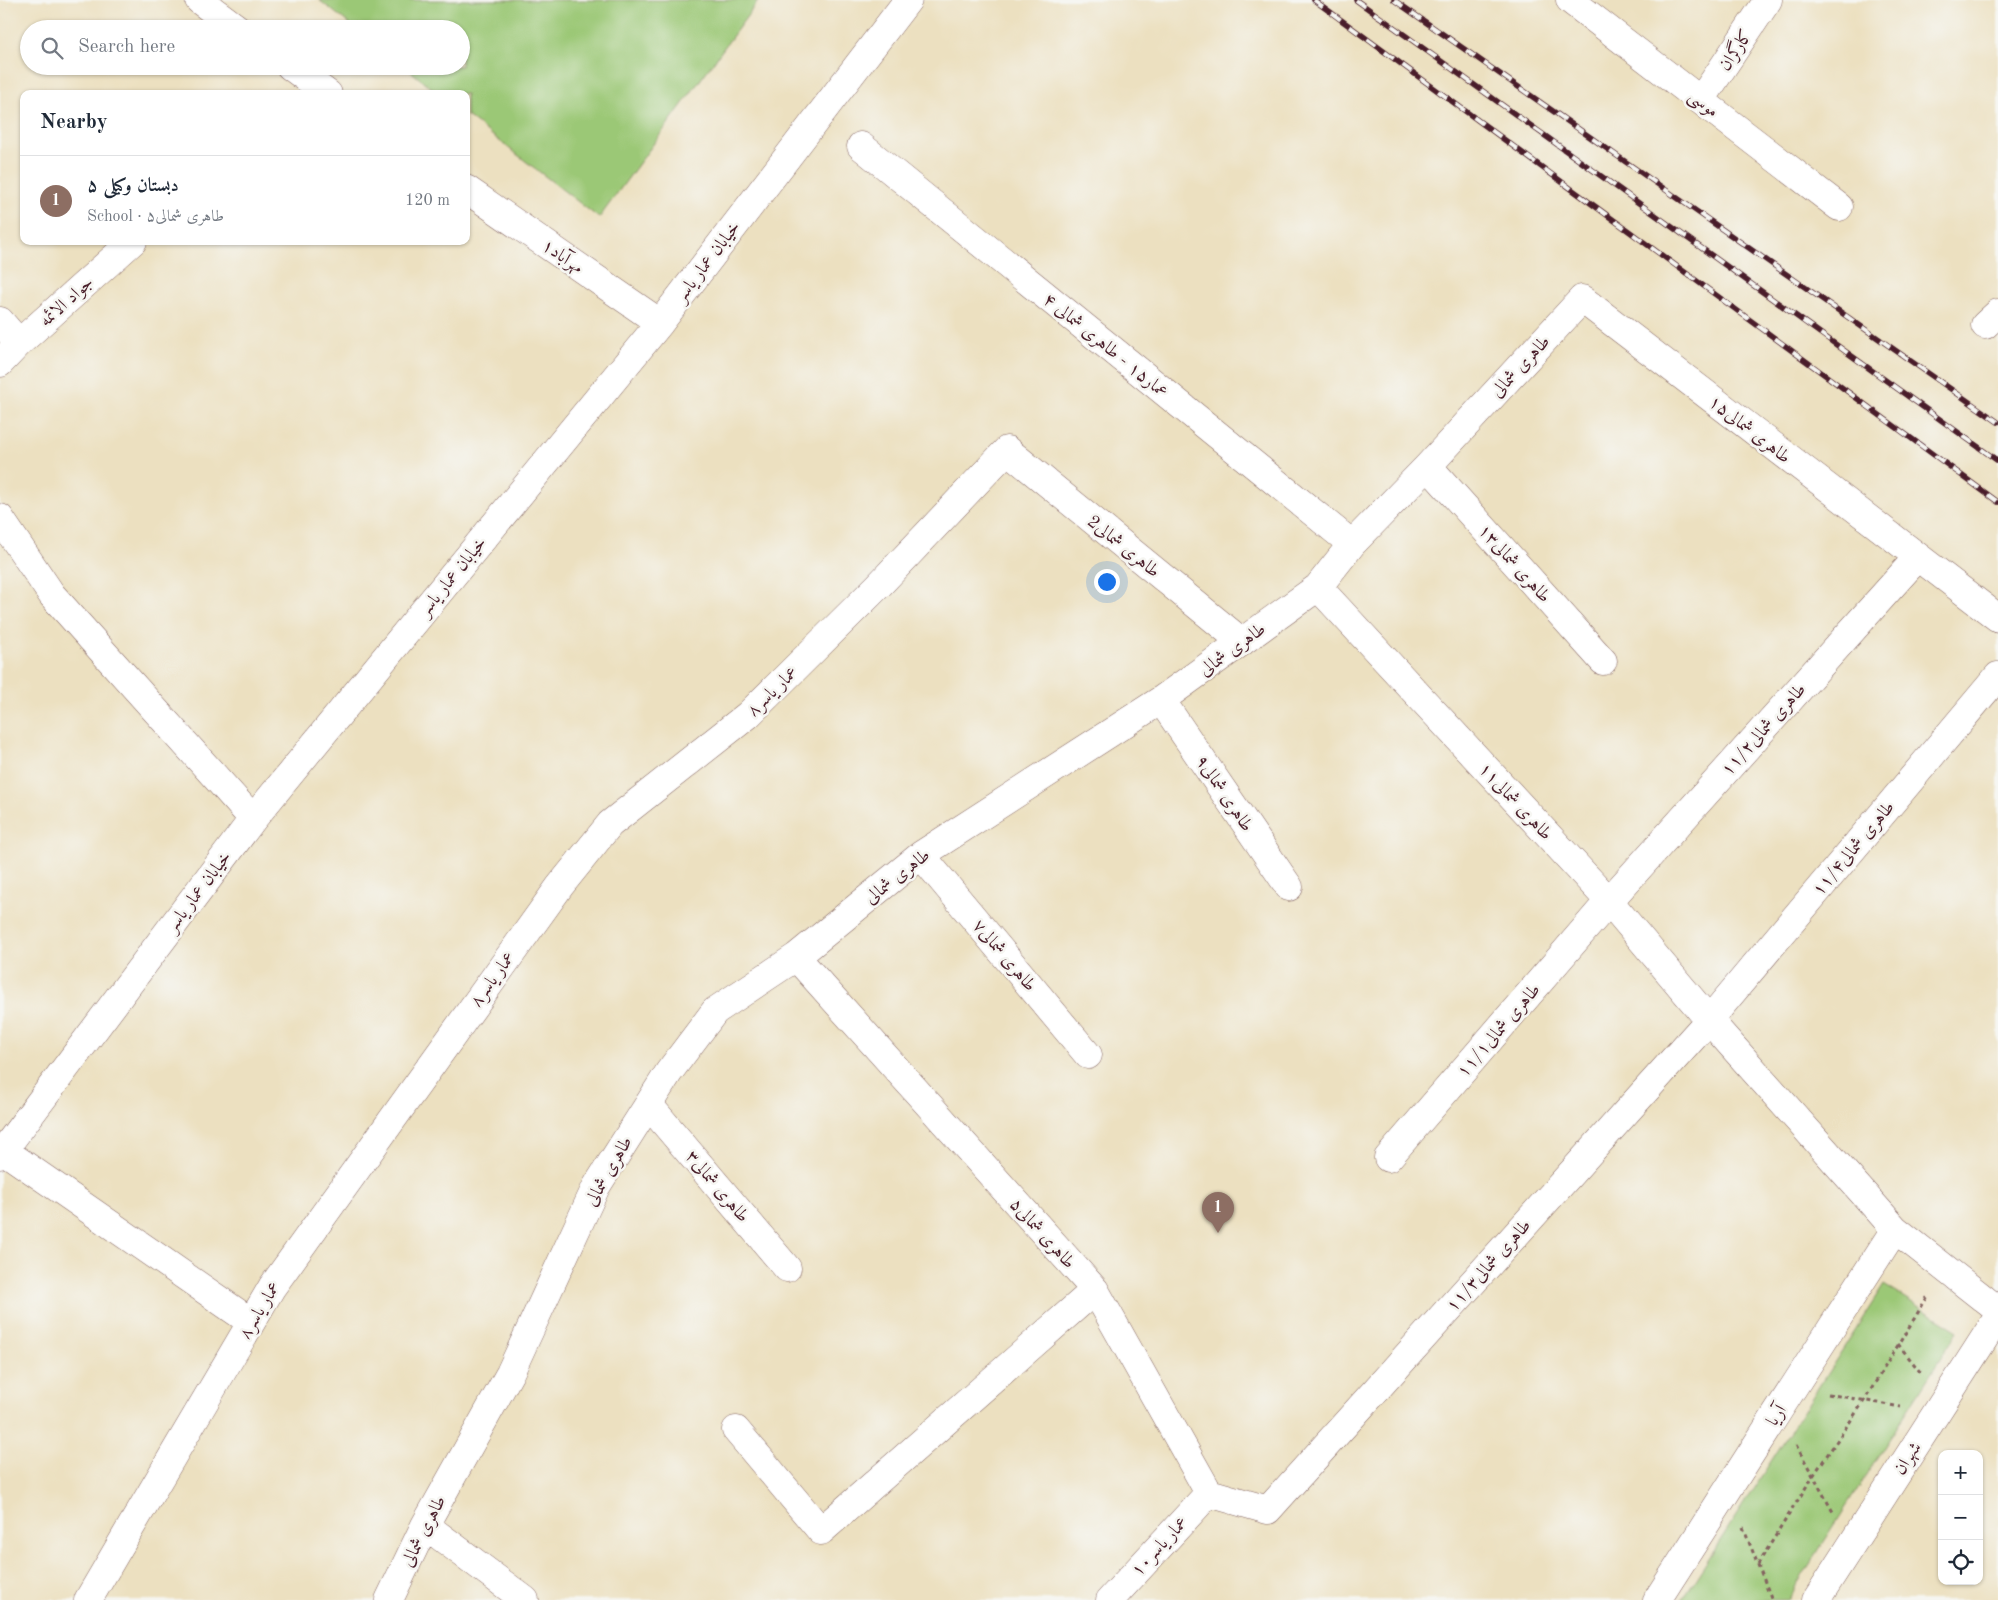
<!DOCTYPE html>
<html lang="en">
<head>
<meta charset="utf-8">
<style>
	:root { --surface:#fff; --page:#f6f6f7; --text:#1f2937; --muted:#747a83; --line:#e0e1e3; --accent:#d93025 }
	body { margin:0; font-family:"Old Standard TT",Amiri,serif; background:var(--page); color:var(--text) }
	.controls { position:absolute; right:15px; bottom:15px; display:grid; overflow:hidden; border-radius:10px; box-shadow:0 1px 4px #0004 }
	.controls button { width:45px; height:45px; display:grid; place-items:center; padding:0; border:0; border-bottom:1px solid var(--line); background:var(--surface); color:var(--text); font:25px sans-serif }
	.you { position:absolute; left:1106px; top:581px; width:18px; height:18px; margin:-12px; border:4px solid #fff; border-radius:50%; background:#1a73e8; box-shadow:0 0 0 8px #1a73e833 }
	.badge { display:grid; place-items:center; width:32px; height:32px; border-radius:50%; background:var(--accent); color:#fff; font-size:16px; font-weight:700 }
	.pin { position:absolute; translate:-50% -41px; filter:drop-shadow(0 1px 2px #0008) }
	.pin::after { content:''; position:absolute; top:26px; width:18px; height:15px; background:inherit; clip-path:polygon(0 0,100% 0,50% 100%) }
	.list { margin:0; padding:0; list-style:none }
	h2 { display:flex; justify-content:space-between; align-items:center; height:65px; margin:0; padding:0 20px; font-size:21px }
	h2 small { font-size:16px; font-weight:400; color:var(--muted) }
	.list li { display:grid; grid-template-columns:32px 1fr auto; gap:15px; align-items:center; box-sizing:border-box; height:90px; padding:0 20px; border-top:1px solid var(--line) }
	.list b { display:block; font-size:19px; white-space:nowrap }
	.list p { margin:0; font-size:16px; white-space:nowrap; color:var(--muted) }
	.list em { font-size:16px; font-style:normal; color:var(--muted) }
	.icon { flex:none; width:28px; height:28px; fill:none; stroke:currentColor; stroke-width:2; stroke-linecap:round; stroke-linejoin:round }
	.map { position:relative; flex:none; width:1998px; height:1600px; overflow:hidden }
	.search { position:absolute; background:var(--surface); box-shadow:0 1px 4px #0004; left:20px; top:20px; width:450px; height:55px; display:flex; align-items:center; gap:12px; box-sizing:border-box; padding:0 18px; border-radius:28px; color:var(--muted); font-size:19px }
	.panel { position:absolute; background:var(--surface); box-shadow:0 1px 4px #0004; left:20px; top:90px; width:450px; height:155px; border-radius:10px }
	.map>svg:first-child { display:block }
	.green { fill:#9bc876; stroke:#727450 }
	.lines { fill:none; stroke-linecap:round; stroke-linejoin:round }
	.minor-casing { stroke:#83635f; stroke-width:29 }
	.path { stroke:#83635f; stroke-width:3; stroke-dasharray:4 4; stroke-linecap:butt }
	.minor { stroke:#fff; stroke-width:28 }
	.rail-casing { stroke:#4a1f2b; stroke-width:5.5 }
	.rail { stroke:#f6f6f2; stroke-width:4; stroke-dasharray:11; stroke-linecap:butt }
	.labels { text-anchor:middle; stroke-width:5; stroke-linejoin:round; paint-order:stroke }
	.street-label { font-size:18px; fill:#4a1f2b; stroke:#f6f6f2 }
</style>
</head>
<body>
<div class="map">
<svg width="1998" height="1600" viewBox="0 0 1998 1600">
	<rect width="100%" height="100%" fill="#f6f6f2"/>
	<filter id="ink" filterUnits="userSpaceOnUse"><feTurbulence type="fractalNoise" baseFrequency=".02" numOctaves="2"/><feDisplacementMap in="SourceGraphic" scale="10" xChannelSelector="R" yChannelSelector="G"/><feConvolveMatrix kernelMatrix="1 2 1 2 8 2 1 2 1" color-interpolation-filters="sRGB"/></filter>
	<filter id="wash" filterUnits="userSpaceOnUse"><feTurbulence type="fractalNoise" baseFrequency=".0096" numOctaves="4" result="noise"/><feDisplacementMap in="SourceGraphic" scale="20" xChannelSelector="R" yChannelSelector="G"/><feGaussianBlur stdDeviation="1.12" result="paint"/><feColorMatrix in="noise" values="0 0 0 0 0 0 0 0 0 0 0 0 0 0 0 0 0 1.4 0 .05"/><feComposite in="paint" operator="in"/></filter>
	<g filter="url(#wash)">
		<rect width="100%" height="100%" fill="#ece0c0"/>
		<path class="green" d="M319 0H759L599 218 466 115V94H439L404 66H461V29H356Z
			M1884 1285 1958 1331 1787 1600H1682Z"/>
	</g>
	<g filter="url(#ink)">
		<g class="lines">
			<g class="minor-casing">
				<path id="minor" d="M199 0 238 29
					M1570 0 1839 207
					M290 66 328 94
					M1701 100 1768 0
					M861 146 1352 544
					M466 189 660 323
					M0 321 19 343
					M1985 325 1998 313
					M0 363 19 343 133 241
					M1428 466 1603 661
					M0 518 52 595 253 819
					M1318 587 1609 901 1709 1020 1895 1229 1998 1310
					M1161 700 1289 887
					M921 855 1088 1055
					M796 957 1095 1290 1209 1493 1268 1510 1709 1020 1998 676
					M649 1105 787 1268
					M3 1150 251 1322
					M0 1155 253 819 660 323 908 0
					M1388 1158 1609 901 1917 558
					M736 1430 821 1531 1095 1290
					M425 1525 525 1600
					M88 1600 272 1287 560 886 610 824 748 715 879 585 1007 450 1242 642
					M389 1600 425 1525 510 1373 596 1187 669 1072 715 1011 796 957 921 855 1161 700 1318 587 1352 544 1428 466 1582 299 1998 618
					M1110 1600 1209 1493
					M1657 1600 1895 1229
					M1816 1600 1998 1317"/>
			</g>
			<path class="path" d="M1898 1344 1921 1373
				M1828 1394 1901 1407
				M1796 1445 1833 1512
				M1743 1527 1772 1600
				M1758 1564 1813 1476 1864 1401 1928 1296"/>
			<use href="#minor" class="minor"/>
			<g class="rail-casing">
				<path id="rail" d="M1314 0 1998 502
					M1356 0 1998 461
					M1394 0 1998 422"/>
			</g>
			<use href="#rail" class="rail"/>
		</g>
	</g>
	<g class="labels">
		<g class="street-label">
			<text transform="translate(1735 50) rotate(-56)" y="6">کارگران</text>
			<text transform="translate(1704 103) rotate(38)" y="6">موسی</text>
			<text transform="translate(563 256) rotate(35)" y="6">مهرآباد۱</text>
			<text transform="translate(707 261) rotate(-53)" y="6">خیابان عمار یاسر</text>
			<text transform="translate(66 301) rotate(-42)" y="6">جواد الائمه</text>
			<text transform="translate(1106 345) rotate(39)" y="6">عمار۱۵ - طاهری شمالی ۴</text>
			<text transform="translate(1520 366) rotate(-47)" y="6">طاهری شمالی</text>
			<text transform="translate(1750 429) rotate(38)" y="6">طاهری شمالی۱۵</text>
			<text transform="translate(1124 546) rotate(39)" y="6">طاهری شمالی2</text>
			<text transform="translate(1515 563) rotate(48)" y="6">طاهری شمالی۱۳</text>
			<text transform="translate(452 576) rotate(-51)" y="6">خیابان عمار یاسر</text>
			<text transform="translate(1232 649) rotate(-36)" y="6">طاهری شمالی</text>
			<text transform="translate(772 691) rotate(-44)" y="6">عمار یاسر۸</text>
			<text transform="translate(1763 729) rotate(-48)" y="6">طاهری شمالی۱۱/۲</text>
			<text transform="translate(1225 793) rotate(56)" y="6">طاهری شمالی۹</text>
			<text transform="translate(1516 801) rotate(47)" y="6">طاهری شمالی۱۱</text>
			<text transform="translate(1853 848) rotate(-50)" y="6">طاهری شمالی۱۱/۴</text>
			<text transform="translate(897 876) rotate(-38)" y="6">طاهری شمالی</text>
			<text transform="translate(198 891) rotate(-53)" y="6">خیابان عمار یاسر</text>
			<text transform="translate(1005 955) rotate(50)" y="6">طاهری شمالی۷</text>
			<text transform="translate(492 979) rotate(-54)" y="6">عمار یاسر۸</text>
			<text transform="translate(1498 1030) rotate(-49)" y="6">طاهری شمالی۱۱/۱</text>
			<text transform="translate(608 1171) rotate(-60)" y="6">طاهری شمالی</text>
			<text transform="translate(718 1186) rotate(50)" y="6">طاهری شمالی۳</text>
			<text transform="translate(1043 1233) rotate(48)" y="6">طاهری شمالی۵</text>
			<text transform="translate(1488 1265) rotate(-48)" y="6">طاهری شمالی۱۱/۳</text>
			<text transform="translate(259 1310) rotate(-59)" y="6">عمار یاسر۸</text>
			<text transform="translate(1776 1415) rotate(-57)" y="6">آریا</text>
			<text transform="translate(1907 1458) rotate(-57)" y="6">شهران</text>
			<text transform="translate(423 1531) rotate(-63)" y="6">طاهری شمالی</text>
			<text transform="translate(1159 1546) rotate(-47)" y="6">عمار یاسر۱۰</text>
		</g>
	</g>
</svg>
<div class="controls">
<button>+</button>
<button>−</button>
<button><svg class="icon" aria-label="locate" viewBox="0 0 24 24"><circle cx="12" cy="12" r="6"/><path d="M12 2v4M12 18v4M2 12h4M18 12h4"/></svg></button>
</div>
<div class="you"></div>
<div class="pin badge" style="left:1218px;top:1233px;background:#8d6e63">1</div>
<div class="search"><svg class="icon" aria-label="search" viewBox="0 0 24 24"><circle cx="10" cy="10" r="6"/><path d="M15 15l6 6"/></svg>Search here</div>
<section class="panel">
<h2>Nearby<small></small></h2>
<ul class="list">
<li><span class="badge" style="background:#8d6e63">1</span><div><b>دبستان وکیلی ۵</b><p>School · طاهری شمالی۵</p></div><em>120 m</em></li>
</ul>
</section>
</div>
</body>
</html>
